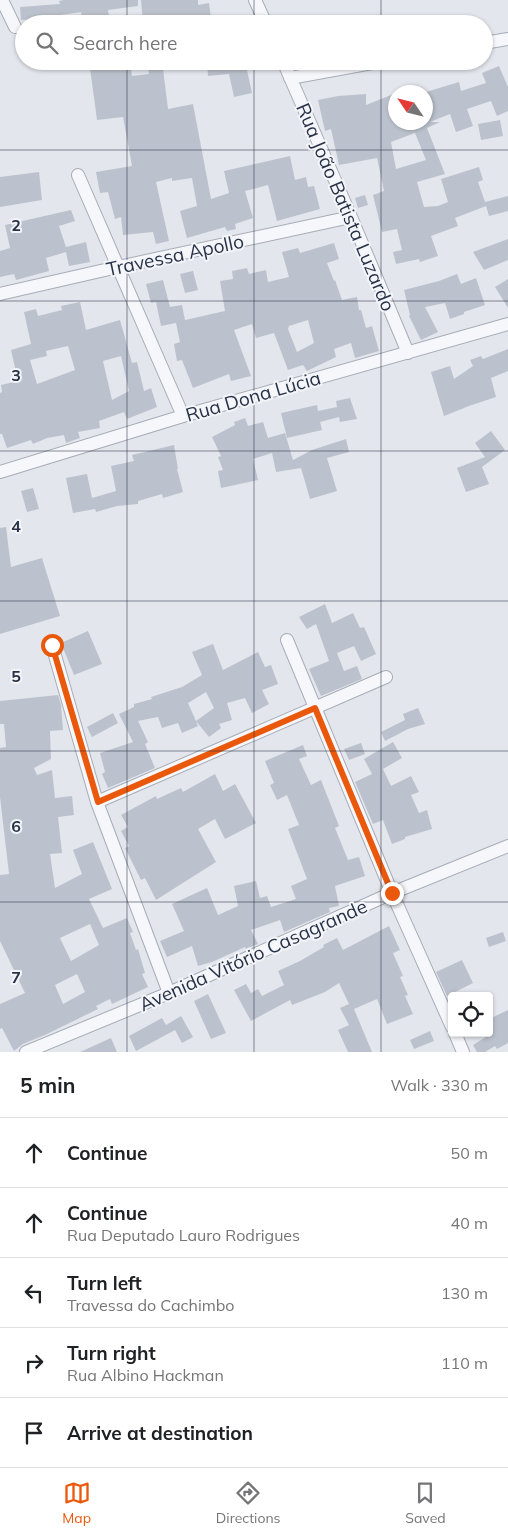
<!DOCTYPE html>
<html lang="en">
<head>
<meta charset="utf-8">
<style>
	:root { --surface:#fff; --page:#f6f6f6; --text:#202124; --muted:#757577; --line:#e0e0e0; --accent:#ea580c }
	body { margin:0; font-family:Mulish,sans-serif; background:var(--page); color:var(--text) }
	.controls { position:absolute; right:15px; bottom:15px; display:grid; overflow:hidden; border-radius:5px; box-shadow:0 1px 4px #0004 }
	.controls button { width:45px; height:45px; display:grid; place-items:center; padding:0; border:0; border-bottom:1px solid var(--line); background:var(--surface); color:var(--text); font:25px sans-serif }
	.compass { position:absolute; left:388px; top:85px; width:45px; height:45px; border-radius:50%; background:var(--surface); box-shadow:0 1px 4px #0004; rotate:305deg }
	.stop { position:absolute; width:15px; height:15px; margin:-11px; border:4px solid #ea580c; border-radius:50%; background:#fff }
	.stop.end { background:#ea580c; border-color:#fff; box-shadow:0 1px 5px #0008 }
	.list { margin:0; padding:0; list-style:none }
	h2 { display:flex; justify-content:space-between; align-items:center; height:65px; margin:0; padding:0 20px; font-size:21px }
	h2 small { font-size:16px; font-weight:400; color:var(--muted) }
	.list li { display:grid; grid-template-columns:32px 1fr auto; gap:15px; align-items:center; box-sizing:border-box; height:70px; padding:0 20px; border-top:1px solid var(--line) }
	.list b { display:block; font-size:19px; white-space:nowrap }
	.list p { margin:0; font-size:16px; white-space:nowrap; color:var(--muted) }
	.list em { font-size:16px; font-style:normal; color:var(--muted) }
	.icon { flex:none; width:28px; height:28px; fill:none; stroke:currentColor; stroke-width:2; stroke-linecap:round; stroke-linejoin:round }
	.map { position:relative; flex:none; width:508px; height:1052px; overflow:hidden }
	.search { position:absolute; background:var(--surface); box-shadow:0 1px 4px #0004; left:15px; right:15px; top:15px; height:55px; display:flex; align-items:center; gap:12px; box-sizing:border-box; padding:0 18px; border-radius:28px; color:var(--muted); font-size:19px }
	.sheet { height:415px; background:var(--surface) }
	nav { display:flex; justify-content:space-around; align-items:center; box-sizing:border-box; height:70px; border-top:1px solid var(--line); background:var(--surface); font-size:14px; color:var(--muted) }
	nav a { display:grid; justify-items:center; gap:2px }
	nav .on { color:var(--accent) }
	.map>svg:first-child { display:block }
	.building { fill:#bcc2cd; fill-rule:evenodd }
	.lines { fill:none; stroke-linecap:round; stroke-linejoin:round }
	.minor-casing { stroke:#a7acb7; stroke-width:14 }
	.minor { stroke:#f6f7fa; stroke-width:12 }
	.route { stroke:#ea580c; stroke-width:6 }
	.grid { fill:none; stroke:#283247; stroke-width:1; stroke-opacity:0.55 }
	.labels { text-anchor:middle; stroke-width:4; stroke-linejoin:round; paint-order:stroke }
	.street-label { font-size:19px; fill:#283247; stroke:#f3f5f9 }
	.grid-label { font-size:16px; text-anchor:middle; font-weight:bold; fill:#283247; stroke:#f3f5f9; stroke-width:4; stroke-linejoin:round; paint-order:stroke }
</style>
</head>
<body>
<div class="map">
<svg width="508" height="1052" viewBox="0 0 508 1052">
	<rect width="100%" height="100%" fill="#e3e6ec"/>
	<path class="building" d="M64 0H138V6L108 10 110 24H83L81 12 54 16V18L21 20 20 7 60 4 59 1Z
		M141 0H198V5L209 3 211 19 172 24H143Z
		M89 61H130L132 76 149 74 147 61H162L168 109 193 104 211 199 229 193 224 171 290 156 295 180 306 177 308 187 314 186 320 209 277 221 268 185 245 191 253 218 235 224 236 229 227 231 225 227 187 238 180 211 197 206 192 178 172 181V178L156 182 169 241 156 244 153 232 123 235 121 217 115 219 108 192 100 193 96 172 132 166 123 117 97 120Z
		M207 61H245L252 93 234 97 229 74 208 76Z
		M499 66 508 87V111L497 116 491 101 467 109 473 126 456 132 450 114 430 122H440L427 128 445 174 417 182 424 207 438 206 448 202 441 179 479 167 483 180 478 182 485 202 508 196V211L489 216 486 206 455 218 458 226 431 236 438 256 420 262 419 259 396 264 393 252 402 250 397 229 382 232 373 195 384 191 377 158 339 165 331 129 325 131 318 100 338 96 366 94V105L396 93V122H426V92L459 82 461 91 486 83 482 73ZM415 133 426 160 396 169 391 142Z
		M500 120 503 136 481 140 478 124Z
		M39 172 42 200 0 207V177Z
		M365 195 368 205 358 208 355 198Z
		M71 210 75 221 59 226 66 247 86 242 90 262 69 266 66 252 46 258 49 271 16 280 14 274 0 277V251L10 248 5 225Z
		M508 239V260L484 270 473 252Z
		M334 243 339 259 327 263 334 281 335 280 342 300 357 297 359 310H361L366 328 372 326 379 351 355 358 351 343 334 349 336 357 307 371 303 365 288 370 274 333 256 338 252 324 234 330 251 376 231 381 229 374 193 388 182 360 177 361 174 344 180 342 176 323 161 326 156 302 151 303 146 284 163 280 170 307 182 305 185 320 225 311 220 281 233 279 232 271 247 268 249 274 266 270 268 282 289 277 282 252 298 248 300 253ZM308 320 314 343 297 352 288 329 289 326Z
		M193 271 198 290 185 293 180 274Z
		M457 274 461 284 476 278 485 305 464 312V314L450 319 445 303 425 307 438 332 421 340 409 316 410 315 404 290 439 281Z
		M508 279V308L495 287Z
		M80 302 86 330 120 320 132 363 137 362 144 391 151 388 157 407 127 419 124 412 99 421 100 428 78 432 80 438 66 443 64 435 47 438 33 444 31 440 7 448 2 434H0V393L2 392 1 385 18 381 11 350 31 344 24 312 36 309 38 316 62 310 61 306ZM68 346 75 370 37 384 30 360 47 356 46 351ZM121 356 129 391 112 400 103 361Z
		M508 349V371L491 378 496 397 469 406 444 416 431 372 450 366 454 379 473 366 470 360 481 356 483 359Z
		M350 398 357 419 340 422 339 417 320 422 322 430 287 438 281 413 317 405 318 411 337 407 336 401Z
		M245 418 248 426 263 422 268 438 285 433 293 460 312 450 346 439 349 452 327 458 337 491 310 499 301 468 276 472 272 453 253 459 258 480 221 488 218 471 223 470 218 457 221 456 212 437 235 425 234 422Z
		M491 431 505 450 482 467 489 484 466 492 457 468 485 457 475 443Z
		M174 445 178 469H177L183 492 163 498 162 494 138 501V504L117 506 96 512 95 509 73 513 66 478 87 474 92 498 116 491 111 466 134 461 132 455Z
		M33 488 39 509 27 512 21 491Z
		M6 527 11 567 42 558 60 616 0 634V528Z
		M325 604 332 623 353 613 360 628 364 627 376 654 361 661 354 646 337 653 344 671 357 666 362 679 321 696 309 669 329 661 316 624 307 629 299 617Z
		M88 631 102 664 74 675 61 643Z
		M213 644 223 670 258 652 265 667 271 665 278 684 262 690 269 704 252 713 245 698 227 703 232 720 219 724 221 728 209 737 196 721 198 726 182 733 178 723 162 728 158 717 138 721 148 742 145 744 155 768 108 788 102 774 105 772 100 753 133 742 119 714 134 707V704L152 699 151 697 182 687 202 675 192 652ZM206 692 214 708 196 721 188 703Z
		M58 695 61 705 63 730 50 731 51 759 34 768 37 775 52 770 55 798 72 796 74 815 58 817 62 853 50 854 55 888 82 874 73 850 93 842 112 889 89 899 103 928 127 918 133 932 130 933 136 950 138 949 145 973 142 974 148 987 112 1004 110 999 96 1006 98 1009 47 1034 23 1044 14 1051 2 1028 0 1029V1004L25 993 0 941V875L9 874 0 797V748L6 747 4 724H0V701ZM90 924 99 945 71 961 60 938ZM77 974 85 992 63 1004 55 985Z
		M418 708 425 724 408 729 385 741 381 732 405 720 403 714Z
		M113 713 118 723 92 737 87 727Z
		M393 742 402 758 383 769 391 786 411 776 419 792 411 795 419 813 427 810 432 829 405 837V839L392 844 383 820 373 824 355 782 372 774 364 759Z
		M361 743 365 754 349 760 344 749Z
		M303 745 307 756 299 759 311 785 321 780 339 826 335 828 348 860 359 857 365 876 335 886 339 906 329 908 330 912 284 932 280 920 251 930 258 944 246 949 245 947 212 962 198 966 192 946 167 957 160 941 184 931 172 904 207 888 218 915 238 906 234 886 256 881 260 898 267 896 271 907 296 899 291 886 307 879 288 829 299 825 287 795 277 800 270 785 274 783 265 761Z
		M215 774 223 791 235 784 256 823 225 839 215 819 198 829 216 862 156 900 145 878 141 880 125 848 129 846 121 831 128 827 121 815 156 796 157 799 181 788 183 792Z
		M389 926 400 950 393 953 403 976 400 977 408 995 405 996 413 1014 387 1024 377 999 354 1009 372 1052H348L338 1030 349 1025 340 1008 349 1004 339 983 325 992 292 1005 290 1000 251 1021 234 990 246 984 251 993 258 989 262 996 284 985 278 971 300 961 324 947 323 945 337 938 343 950Z
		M503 932 506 941 489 947 486 938Z
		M462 960 473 983 447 996 436 972Z
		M208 994 226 1033 211 1039 194 1001Z
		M508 1010V1043L497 1049 495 1046 485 1052H477L473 1045 489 1035V1019Z
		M181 1016 193 1037 182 1043 175 1030 136 1051 129 1036 162 1018 166 1025Z
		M430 1031 434 1041 414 1049 410 1040Z
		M111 1038 117 1052H80Z"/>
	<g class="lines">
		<g class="minor-casing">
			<path id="minor" d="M2 0 15 27
				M255 0 266 24
				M484 43 508 39
				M283 61 351 217 408 353
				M290 78 383 61
				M78 175 183 416
				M0 294 118 267 351 217
				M0 472 183 416 508 324
				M287 640 392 893 452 1027
				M52 645 97 802 169 993
				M97 802 386 677
				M455 1033 463 1052
				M26 1052 169 993 392 893 508 846"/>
		</g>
		<use href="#minor" class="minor"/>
	</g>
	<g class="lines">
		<path class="route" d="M52 645 98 802 315 708 392 893"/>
	</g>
	<path class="grid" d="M127 0V24M254 0V24M381 0V24M127 61V1052M254 61V1052M381 61V1052M0 150H508M0 301H508M0 451H508M0 601H508M0 751H508M0 902H508"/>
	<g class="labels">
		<g class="street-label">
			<text transform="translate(346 207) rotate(67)" y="7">Rua João Batista Luzardo</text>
			<text transform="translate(175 255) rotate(-12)" y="7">Travessa Apollo</text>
			<text transform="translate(253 396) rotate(-16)" y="7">Rua Dona Lúcia</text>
			<text transform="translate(253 955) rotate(-24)" y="7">Avenida Vitório Casagrande</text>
		</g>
	</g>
	<g class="grid-label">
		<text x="16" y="231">2</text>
		<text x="16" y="381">3</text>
		<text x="16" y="532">4</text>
		<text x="16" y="682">5</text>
		<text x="16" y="832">6</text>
		<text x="16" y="983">7</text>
	</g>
</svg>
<div class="controls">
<button><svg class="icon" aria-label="locate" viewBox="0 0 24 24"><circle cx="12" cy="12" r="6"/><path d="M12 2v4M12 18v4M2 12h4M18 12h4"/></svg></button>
</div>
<svg class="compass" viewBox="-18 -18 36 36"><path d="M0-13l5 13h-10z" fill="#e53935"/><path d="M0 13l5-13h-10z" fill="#757577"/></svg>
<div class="stop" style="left:52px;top:645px"></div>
<div class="stop end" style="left:392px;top:893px"></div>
<div class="search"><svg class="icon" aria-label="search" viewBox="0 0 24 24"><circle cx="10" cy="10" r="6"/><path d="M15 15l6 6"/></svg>Search here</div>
</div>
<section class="sheet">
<h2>5 min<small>Walk · 330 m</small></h2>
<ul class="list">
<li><svg class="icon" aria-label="ahead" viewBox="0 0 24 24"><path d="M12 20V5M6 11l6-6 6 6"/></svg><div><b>Continue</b></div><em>50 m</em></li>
<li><svg class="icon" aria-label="ahead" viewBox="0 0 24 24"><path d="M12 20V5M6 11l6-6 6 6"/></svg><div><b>Continue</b><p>Rua Deputado Lauro Rodrigues</p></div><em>40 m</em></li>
<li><svg class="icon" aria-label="left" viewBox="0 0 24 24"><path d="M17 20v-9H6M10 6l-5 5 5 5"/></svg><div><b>Turn left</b><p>Travessa do Cachimbo</p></div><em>130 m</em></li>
<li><svg class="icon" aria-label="right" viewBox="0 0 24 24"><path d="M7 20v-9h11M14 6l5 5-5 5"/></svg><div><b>Turn right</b><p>Rua Albino Hackman</p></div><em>110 m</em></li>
<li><svg class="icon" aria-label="arrive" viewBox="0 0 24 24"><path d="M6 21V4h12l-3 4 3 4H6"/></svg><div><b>Arrive at destination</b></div></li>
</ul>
</section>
<nav>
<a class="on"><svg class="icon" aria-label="map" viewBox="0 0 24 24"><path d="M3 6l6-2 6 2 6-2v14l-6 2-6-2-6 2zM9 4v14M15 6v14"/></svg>Map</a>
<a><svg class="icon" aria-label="directions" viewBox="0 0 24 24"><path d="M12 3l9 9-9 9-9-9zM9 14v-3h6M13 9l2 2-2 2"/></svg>Directions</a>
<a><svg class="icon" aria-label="saved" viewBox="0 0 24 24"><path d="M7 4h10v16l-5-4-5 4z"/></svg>Saved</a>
</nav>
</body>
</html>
